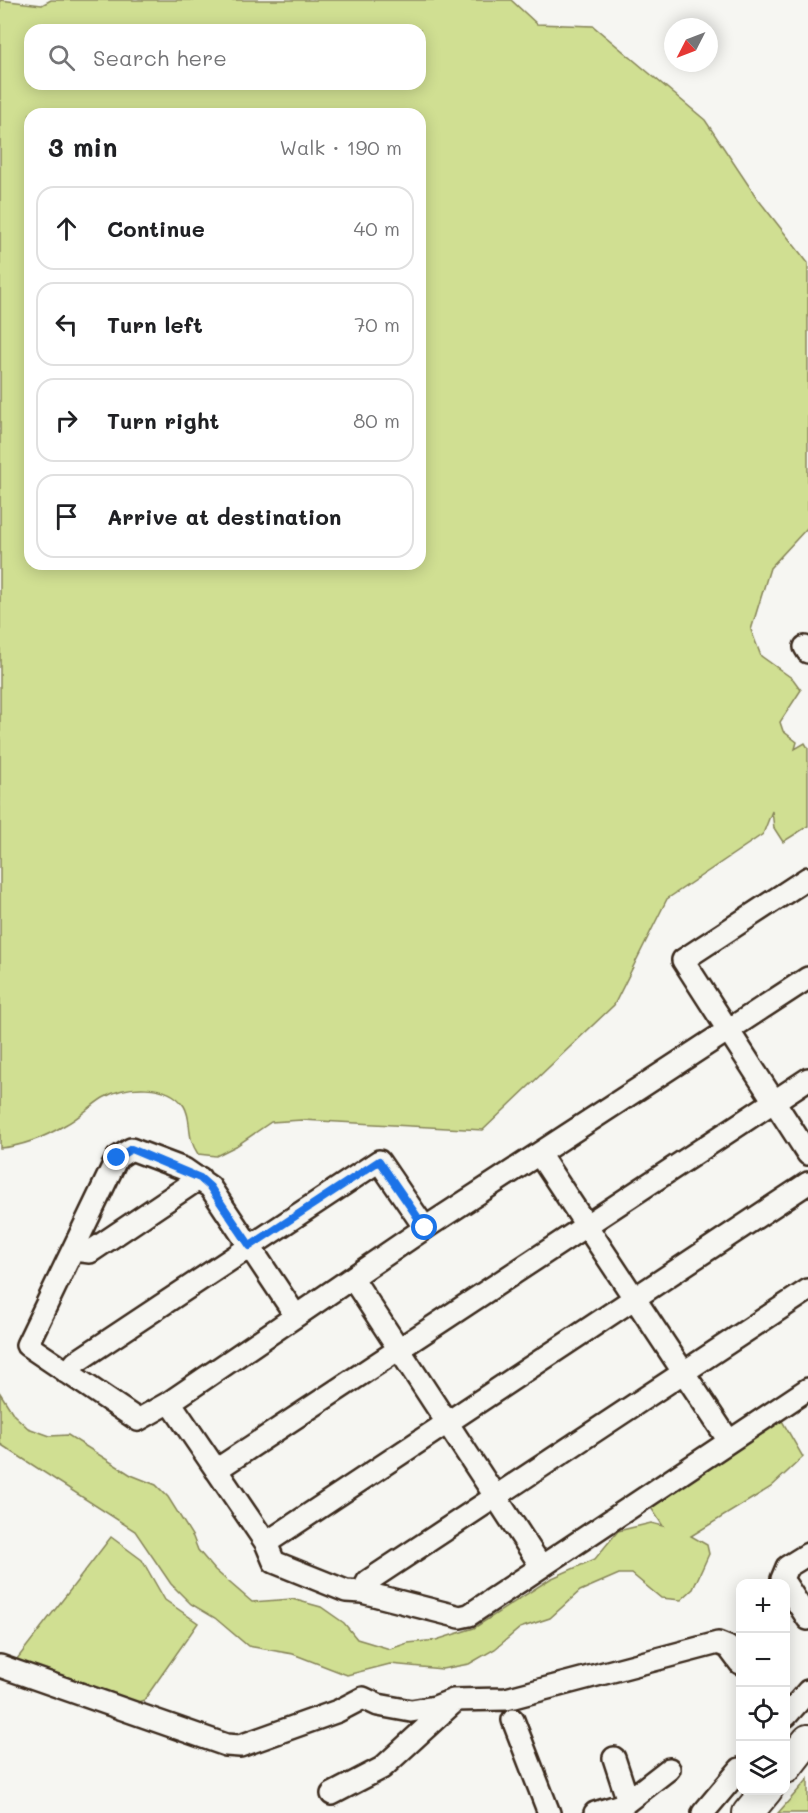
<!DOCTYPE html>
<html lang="en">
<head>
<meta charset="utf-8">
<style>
	:root { --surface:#fff; --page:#f2f2f2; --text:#202124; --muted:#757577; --line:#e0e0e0 }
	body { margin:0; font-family:Mali,sans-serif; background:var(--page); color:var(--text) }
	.controls { position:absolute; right:18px; bottom:18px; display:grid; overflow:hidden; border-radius:12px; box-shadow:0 3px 15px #0003 }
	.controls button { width:54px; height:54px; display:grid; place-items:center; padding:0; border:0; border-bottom:2px solid var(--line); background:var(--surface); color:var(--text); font:30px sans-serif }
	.compass { position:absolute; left:664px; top:18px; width:54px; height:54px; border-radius:50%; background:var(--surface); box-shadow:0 3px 15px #0003; rotate:228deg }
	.stop { position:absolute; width:18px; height:18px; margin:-14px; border:4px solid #1a73e8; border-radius:50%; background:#fff }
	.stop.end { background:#1a73e8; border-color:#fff; box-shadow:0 2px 6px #0008 }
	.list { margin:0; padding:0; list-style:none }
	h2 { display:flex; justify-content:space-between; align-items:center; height:78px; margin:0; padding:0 24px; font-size:26px }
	h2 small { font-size:20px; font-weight:400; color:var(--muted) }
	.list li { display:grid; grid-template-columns:39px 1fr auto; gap:18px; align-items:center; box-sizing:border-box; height:84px; margin:0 12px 12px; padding:0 12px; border:2px solid var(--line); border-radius:18px }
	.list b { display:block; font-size:22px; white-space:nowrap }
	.list em { font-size:20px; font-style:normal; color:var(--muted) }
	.icon { flex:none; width:33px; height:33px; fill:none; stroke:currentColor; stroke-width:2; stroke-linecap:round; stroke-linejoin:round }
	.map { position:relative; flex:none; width:808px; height:1813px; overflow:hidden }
	.search { position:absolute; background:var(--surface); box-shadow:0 3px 15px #0003; left:24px; top:24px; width:402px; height:66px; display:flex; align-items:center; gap:15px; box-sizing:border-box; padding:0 21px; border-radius:18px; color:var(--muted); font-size:22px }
	.panel { position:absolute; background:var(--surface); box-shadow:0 3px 15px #0003; left:24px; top:108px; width:402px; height:462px; border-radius:18px }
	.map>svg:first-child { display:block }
	.green { fill:#d0df92; stroke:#868458; stroke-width:1.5; fill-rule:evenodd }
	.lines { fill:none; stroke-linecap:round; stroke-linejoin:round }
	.minor-casing { stroke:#3b2a1e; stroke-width:26 }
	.highway-casing { stroke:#3b2a1e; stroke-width:34 }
	.minor { stroke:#f6f6f2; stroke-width:21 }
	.highway { stroke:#f6f6f2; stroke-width:30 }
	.route { stroke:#1a73e8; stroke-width:8 }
</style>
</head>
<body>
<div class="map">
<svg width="808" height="1813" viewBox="0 0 808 1813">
	<rect width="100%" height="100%" fill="#f6f6f2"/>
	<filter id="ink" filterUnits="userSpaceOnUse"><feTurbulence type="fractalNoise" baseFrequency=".0167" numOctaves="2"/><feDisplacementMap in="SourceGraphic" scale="12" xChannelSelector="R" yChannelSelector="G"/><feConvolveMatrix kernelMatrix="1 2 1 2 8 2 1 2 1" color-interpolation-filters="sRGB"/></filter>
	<g filter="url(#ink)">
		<path class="green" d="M0 0 42 5 51 0H511L537 24 593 26 705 120 757 198 808 263V527L770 568 751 630 761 656 793 679 801 690 780 722 783 731 797 742 795 749 805 743 808 748V826L783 842 774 828 772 811 763 834 667 899 614 1005 483 1130 302 1120 271 1122 236 1146 216 1156 198 1154C185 1135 193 1121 184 1106 168 1082 125 1085 103 1098 90 1106 79 1118 65 1125 45 1137 23 1146 0 1148ZM30 30H420V84H30ZM30 114H420V564H30Z
			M0 1393 14 1415 28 1428 50 1436 68 1435 131 1475 156 1485 168 1497 193 1537 198 1550 215 1570 252 1602 292 1599 321 1607 344 1623 357 1639 390 1649 408 1643 436 1640 474 1628 550 1579 595 1559 618 1531 651 1523 663 1526 648 1503 781 1419 803 1457 771 1487 691 1536 707 1545 709 1554 693 1589 681 1600 661 1598 632 1574H619L580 1591 550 1618 520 1628 495 1649 469 1664 442 1669 390 1664 347 1675 293 1654 248 1646 215 1618 191 1604 171 1584 135 1531 0 1444Z
			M111 1537 142 1560 165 1600 198 1623 144 1700 138 1702 17 1663V1659Z
			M808 1779V1813H778Z"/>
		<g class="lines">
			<g class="minor-casing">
				<path id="minor" d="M805 647 808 652
					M808 878 683 960 808 1154
					M539 1154 729 1441
					M74 1250 90 1252 200 1178
					M353 1279 541 1566
					M296 1316 210 1187 184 1169 131 1149 117 1158 27 1345 138 1420 170 1402 425 1228 808 978
					M67 1373 76 1362 379 1161 425 1228
					M170 1402 266 1543 274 1562 346 1591 362 1592 460 1617 469 1615 808 1389
					M216 1470 808 1079
					M266 1543 808 1183
					M785 1584 782 1579 787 1567 808 1554
					M786 1585 808 1619
					M362 1592 368 1581 808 1290
					M0 1666 226 1745 240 1746 338 1711 363 1698 378 1705 411 1711 435 1707 453 1700 506 1699 718 1643 728 1647 740 1663
					M786 1716 808 1691
					M513 1720 549 1813
					M614 1758 628 1801
					M332 1794 382 1768 453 1703
					M595 1813 624 1804 669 1769
					M703 1813 740 1769"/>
			</g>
			<g class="highway-casing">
				<path id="highway" d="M786 1768 808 1740
					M748 1813 767 1790"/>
			</g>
			<use href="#minor" class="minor"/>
			<use href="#highway" class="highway"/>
		</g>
	</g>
	<g class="lines" filter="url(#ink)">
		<path class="route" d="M117 1158 131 1149 200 1178 210 1187 250 1246 379 1161 425 1228"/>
	</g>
</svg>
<div class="controls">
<button>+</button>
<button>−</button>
<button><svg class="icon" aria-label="locate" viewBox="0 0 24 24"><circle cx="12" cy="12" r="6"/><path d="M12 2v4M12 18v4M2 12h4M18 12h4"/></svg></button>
<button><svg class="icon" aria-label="layers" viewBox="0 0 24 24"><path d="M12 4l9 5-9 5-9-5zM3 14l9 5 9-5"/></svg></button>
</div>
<svg class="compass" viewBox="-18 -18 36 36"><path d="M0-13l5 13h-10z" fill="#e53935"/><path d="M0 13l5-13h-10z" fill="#757577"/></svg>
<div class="stop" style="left:425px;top:1228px"></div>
<div class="stop end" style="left:117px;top:1158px"></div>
<div class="search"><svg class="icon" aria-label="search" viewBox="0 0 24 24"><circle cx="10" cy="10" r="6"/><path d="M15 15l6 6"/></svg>Search here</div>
<section class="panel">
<h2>3 min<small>Walk · 190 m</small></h2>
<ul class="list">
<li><svg class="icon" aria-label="ahead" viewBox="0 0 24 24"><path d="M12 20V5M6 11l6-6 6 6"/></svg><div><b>Continue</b></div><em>40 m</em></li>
<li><svg class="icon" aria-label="left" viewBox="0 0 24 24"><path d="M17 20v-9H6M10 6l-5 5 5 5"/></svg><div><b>Turn left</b></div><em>70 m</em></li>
<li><svg class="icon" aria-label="right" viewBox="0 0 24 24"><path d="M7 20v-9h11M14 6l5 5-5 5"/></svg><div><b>Turn right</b></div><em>80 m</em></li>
<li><svg class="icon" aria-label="arrive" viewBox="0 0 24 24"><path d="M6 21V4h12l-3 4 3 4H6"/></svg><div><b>Arrive at destination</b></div></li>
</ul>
</section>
</div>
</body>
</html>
